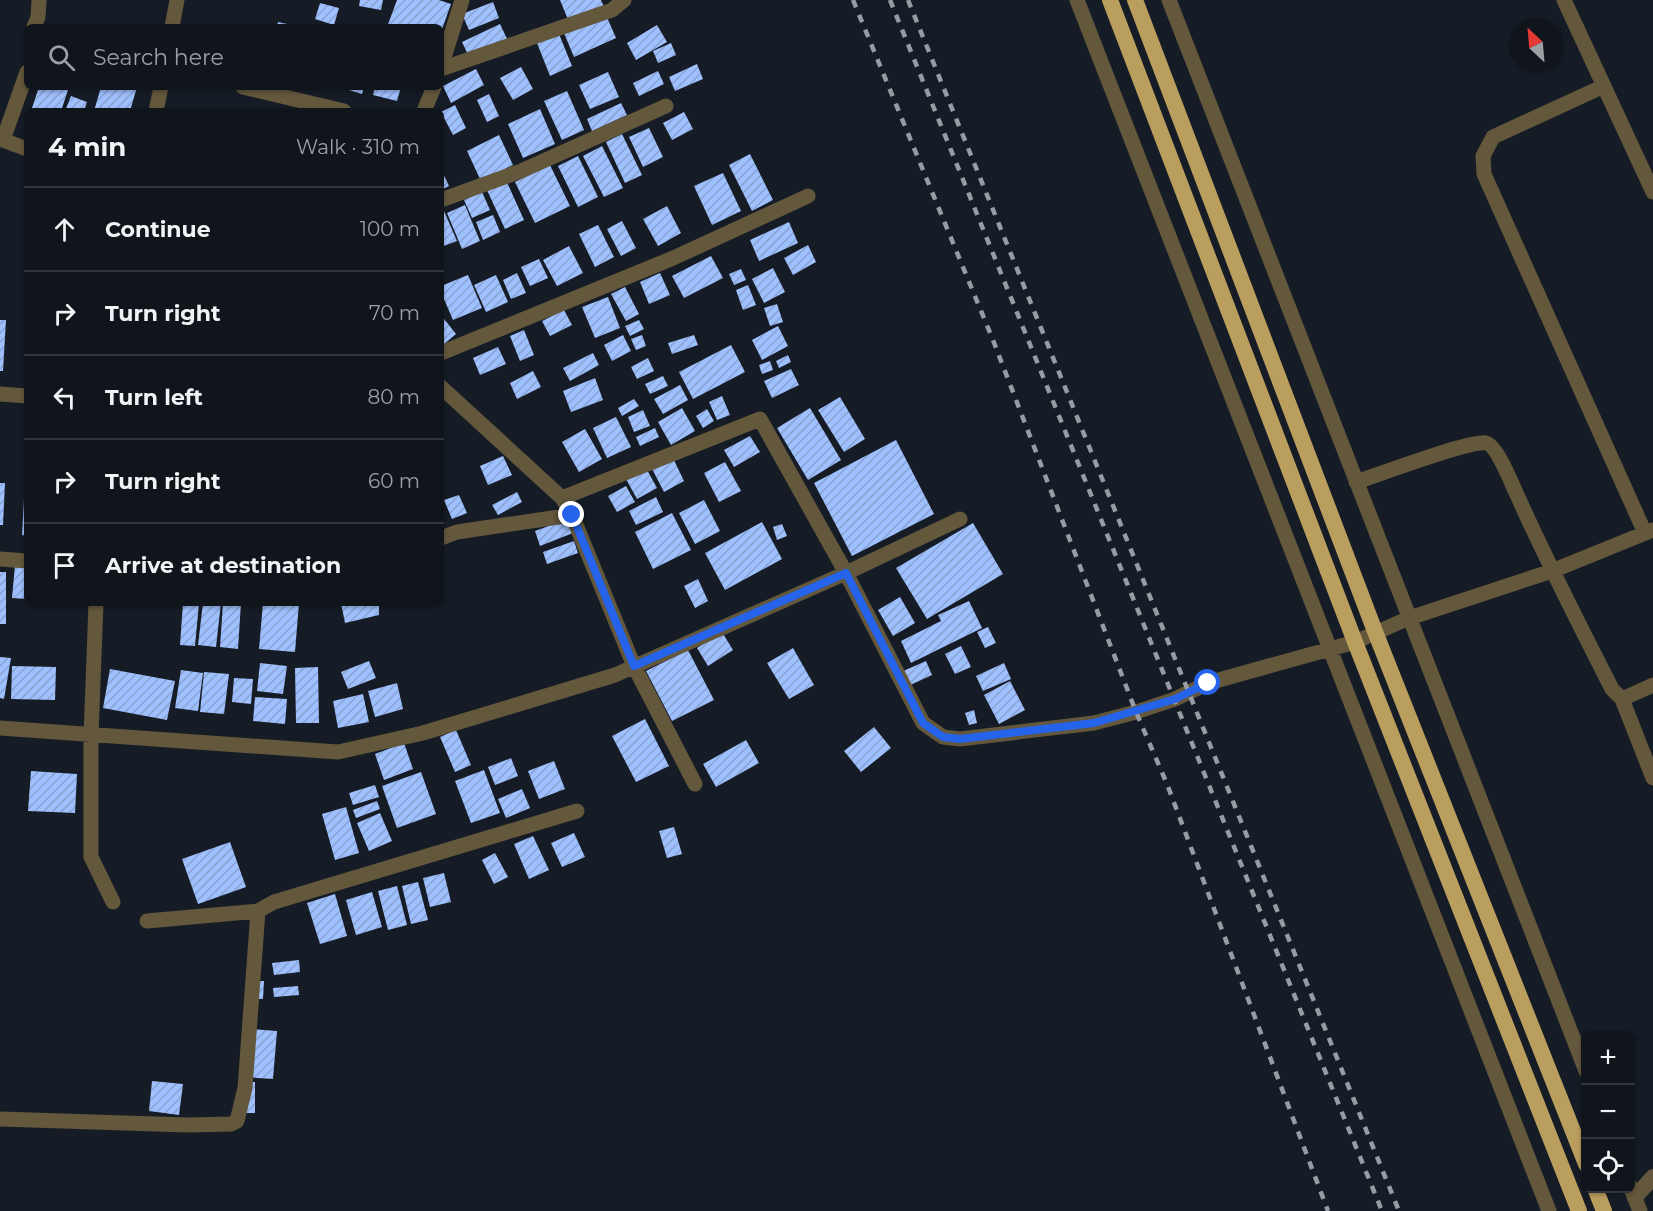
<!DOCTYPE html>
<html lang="en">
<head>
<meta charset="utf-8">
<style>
	:root { --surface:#10151c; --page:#1e2229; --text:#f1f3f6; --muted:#9c9fa3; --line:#30343b }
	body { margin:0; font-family:Montserrat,sans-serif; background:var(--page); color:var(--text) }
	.controls { position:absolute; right:18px; bottom:18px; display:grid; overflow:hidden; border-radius:9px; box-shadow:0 2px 4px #0004 }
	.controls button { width:54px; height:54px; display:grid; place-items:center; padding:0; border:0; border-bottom:2px solid var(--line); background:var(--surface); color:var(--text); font:30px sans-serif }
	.compass { position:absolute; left:1509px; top:18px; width:54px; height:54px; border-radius:50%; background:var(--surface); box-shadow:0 2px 4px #0004; rotate:334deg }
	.stop { position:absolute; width:18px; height:18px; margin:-14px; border:4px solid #2563eb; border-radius:50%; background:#fff }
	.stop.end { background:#2563eb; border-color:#fff; box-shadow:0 2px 6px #0008 }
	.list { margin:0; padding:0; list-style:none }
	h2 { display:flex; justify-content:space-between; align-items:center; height:78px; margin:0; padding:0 24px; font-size:26px }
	h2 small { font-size:20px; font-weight:400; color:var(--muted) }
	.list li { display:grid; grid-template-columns:39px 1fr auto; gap:18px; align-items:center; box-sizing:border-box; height:84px; padding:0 24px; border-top:2px solid var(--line) }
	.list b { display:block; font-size:22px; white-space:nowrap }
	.list em { font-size:20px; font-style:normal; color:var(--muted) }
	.icon { flex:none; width:33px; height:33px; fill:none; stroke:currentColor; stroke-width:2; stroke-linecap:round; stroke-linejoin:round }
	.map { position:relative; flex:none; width:1653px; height:1211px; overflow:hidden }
	.search { position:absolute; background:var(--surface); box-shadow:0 2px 4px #0004; left:24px; top:24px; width:420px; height:66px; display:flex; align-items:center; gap:15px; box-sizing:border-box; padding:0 21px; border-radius:9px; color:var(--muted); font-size:22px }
	.panel { position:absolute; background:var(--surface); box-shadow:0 2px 4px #0004; left:24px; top:108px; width:420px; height:498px; border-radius:9px }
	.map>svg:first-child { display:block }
	.building { fill:url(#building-hatch) }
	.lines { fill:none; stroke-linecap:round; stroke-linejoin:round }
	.minor { stroke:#63573c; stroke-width:15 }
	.tertiary { stroke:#63573c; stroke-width:16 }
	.trunk { stroke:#ba9e5e; stroke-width:16 }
	.rail { stroke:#969ba4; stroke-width:4.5; stroke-dasharray:8 8; stroke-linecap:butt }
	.route { stroke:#2563eb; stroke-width:8 }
</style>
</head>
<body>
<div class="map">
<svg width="1653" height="1211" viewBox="0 0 1653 1211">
	<defs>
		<pattern id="building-hatch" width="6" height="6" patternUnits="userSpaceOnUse" patternTransform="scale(1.5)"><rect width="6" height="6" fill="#9fc0fe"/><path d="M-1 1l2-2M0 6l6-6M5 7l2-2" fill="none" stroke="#89a2d1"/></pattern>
	</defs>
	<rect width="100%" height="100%" fill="#161c26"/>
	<path class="building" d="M360 0H383L381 10 359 6Z
		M397 0H439L451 4 441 32V27H387Z
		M560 0H601L604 7 569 22Z
		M493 2 499 18 469 30 462 14Z
		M320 3 339 8 334 25 315 19Z
		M606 15 616 38 574 57 564 33Z
		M278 22 296 26V27H277Z
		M500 24 509 43 471 61 462 42Z
		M657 25 667 42 636 60 627 43Z
		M559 34 572 66 550 76 537 43Z
		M671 43 676 55 658 63 653 51Z
		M697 64 703 79 675 91 669 77Z
		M521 67 533 89 513 100 500 78Z
		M476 69 484 85 451 103 443 86Z
		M658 71 664 84 639 96 633 83Z
		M608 72 619 97 590 109 579 85Z
		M39 87H58L68 90 61 111H31Z
		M101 87H137L130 111H94Z
		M339 87H364L362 94Z
		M375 87H401L397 101 373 95Z
		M567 91 584 130 562 140 544 101Z
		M489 94 499 116 487 122 477 100Z
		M71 96 87 102 84 111H65Z
		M621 103 627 115 592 131 587 119Z
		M455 105 466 128 453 135 441 112Z
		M540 109 555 144 523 158 508 124Z
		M684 112 693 129 672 140 663 123Z
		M649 128 663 157 643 167 629 137Z
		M622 134 642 175 625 183 606 142Z
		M499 135 513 165 481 181 467 151Z
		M602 146 623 188 604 197 583 156Z
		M750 154 773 200 752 211 729 165Z
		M578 156 598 197 578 207 558 166Z
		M550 165 570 206 535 223 515 182Z
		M441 169 449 186 441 190Z
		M723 173 741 211 712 225 694 186Z
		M506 180 524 220 505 229 486 188Z
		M482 192 490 210 472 218 464 200Z
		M441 204 457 241 441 247Z
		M465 205 480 241 462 249 447 213Z
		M667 206 681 233 658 246 643 219Z
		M493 215 500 232 483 240 476 222Z
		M622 221 636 248 621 256 607 229Z
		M789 222 798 243 759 261 750 240Z
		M598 225 614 257 595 267 579 234Z
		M808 245 816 262 793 275 784 258Z
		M569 246 583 273 557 286 543 260Z
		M711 256 723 278 684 298 672 276Z
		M539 259 548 278 530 286 521 267Z
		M773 268 785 292 764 303 752 279Z
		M741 269 746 280 734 285 729 274Z
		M517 273 526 293 511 299 503 280Z
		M660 273 670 295 649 304 640 282Z
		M468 275 482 308 453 320 441 292V286Z
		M496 275 508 302 486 312 474 285Z
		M748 285 756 305 743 310 736 290Z
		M625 287 639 314 626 321 611 294Z
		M608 297 620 328 595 338 582 307Z
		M777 304 783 322 770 326 764 308Z
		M564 310 572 325 550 336 542 321Z
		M441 315 456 334 443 345 441 343Z
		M0 320H6L3 371H0Z
		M639 320 644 329 630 336 625 326Z
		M778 326 788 346 762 360 752 340Z
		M524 330 534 355 520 361 510 336Z
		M623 335 631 351 612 361 604 345Z
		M642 335 646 346 636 350 631 339Z
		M694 335 698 345 672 354 668 343Z
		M731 345 745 372 693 399 679 372Z
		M498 347 506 364 480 375 473 358Z
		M593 353 599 365 570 381 563 368Z
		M788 355 791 362 779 368 776 361Z
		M648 358 654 371 637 379 631 367Z
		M770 361 773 370 762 374 759 365Z
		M791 369 799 385 772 398 764 381Z
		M533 371 541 387 517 399 510 383Z
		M663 376 668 386 650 394 645 384Z
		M595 378 603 400 571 412 563 391Z
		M680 385 688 400 663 414 654 399Z
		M722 396 730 415 717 420 709 402Z
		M840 397 865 439 844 452 818 410Z
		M634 399 639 406 622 416 618 408Z
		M682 408 695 431 671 445 658 422Z
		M810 408 841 460 808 480 777 428Z
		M707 409 714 421 703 428 696 416Z
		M643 410 650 426 634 432 628 417Z
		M616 417 631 447 607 458 593 428Z
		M655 428 659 437 640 446 636 437Z
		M585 429 602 459 579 472 562 442Z
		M750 436 760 452 734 467 724 450Z
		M896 440 934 514 852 556 814 483Z
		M671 454 684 481 664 492 650 465Z
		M503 456 512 475 488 485 480 466Z
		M725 462 741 491 719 502 704 473Z
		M646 468 657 488 637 499 626 479Z
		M25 482H27V536L22 535Z
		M0 483H5L3 525H0Z
		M626 486 635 502 617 512 608 496Z
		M517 492 522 502 498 515 492 505Z
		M459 495 467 513 452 519 444 500Z
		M656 497 663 512 636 525 629 511Z
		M704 500 720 531 695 544 679 513Z
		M672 513 691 550 653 569 635 532Z
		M568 519 573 533 540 546 535 531Z
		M762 522 782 559 725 590 705 553Z
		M973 523 1003 574 927 619 896 568Z
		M782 524 787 536 777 540 773 527Z
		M574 541 578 553 547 564 543 552Z
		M15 565 27 566V599L12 598Z
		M0 572H6V624H0Z
		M698 579 708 601 695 608 684 586Z
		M900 597 915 623 893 636 878 610Z
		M969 601 982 628 911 663 901 641 941 621 938 615Z
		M183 603H199L195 646 180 645Z
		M203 603H221L216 647 198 645Z
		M223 603H241L238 649 220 647Z
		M263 603H299L295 652 259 649Z
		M341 603H379V615L345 623Z
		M988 627 996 643 985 648 977 632Z
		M722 632 733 650 708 666 697 648Z
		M961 646 971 667 955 674 945 654Z
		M793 648 814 685 789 699 767 663Z
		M688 650 714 700 672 721 646 671Z
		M0 657 11 658 4 699 0 698Z
		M369 661 376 678 348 689 341 672Z
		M926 661 932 675 908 686 901 672Z
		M260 663 287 666 283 694 257 691Z
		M1004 663 1011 679 983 691 976 676Z
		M12 666 56 667 55 700 11 699Z
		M318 667 319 723H296L295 668Z
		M110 669 175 681 167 720 103 708Z
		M181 670 203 673 198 711 175 708Z
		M204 672 229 674 224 714 200 712Z
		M234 678 253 679 251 704 232 702Z
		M1010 681 1025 710 999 724 984 695Z
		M397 683 403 709 375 717 368 691Z
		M363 694 369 722 338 728 333 701Z
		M255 697 287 699 285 724 253 721Z
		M974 710 977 723 969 725 965 713Z
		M645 719 669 766 636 782 612 736Z
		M874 727 891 748 861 772 844 751Z
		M456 730 471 765 455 772 440 737Z
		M746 740 759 763 716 787 703 764Z
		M404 743 413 769 384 780 375 754Z
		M511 758 518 776 495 785 488 767Z
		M554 761 565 789 539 799 528 771Z
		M484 770 500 813 471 823 455 781Z
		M31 771 77 774 75 813 28 811Z
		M421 772 436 814 397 828 382 786Z
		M375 785 379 797 353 805 349 793Z
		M522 789 530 808 506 818 498 799Z
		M377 801 380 809 356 818 353 810Z
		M346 807 359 853 335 860 322 814Z
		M380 813 392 841 369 851 357 823Z
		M674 827 682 854 667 858 659 831Z
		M574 833 585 857 562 867 551 843Z
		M533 836 549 870 529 879 514 844Z
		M230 842 246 887 198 904 182 859Z
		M495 853 508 877 494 884 482 860Z
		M444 873 451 902 430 907 423 878Z
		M418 882 428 920 411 924 402 886Z
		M397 886 407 925 388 930 378 891Z
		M372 892 382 927 356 935 346 900Z
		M335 894 347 936 320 944 307 903Z
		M299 960 300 972 274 975 272 963Z
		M252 981H264L263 999H251Z
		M298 986 299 995 274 997 273 988Z
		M249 1029 277 1031 273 1079 245 1077Z
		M152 1081 183 1084 179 1115 149 1111Z
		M243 1082H255V1113H243Z"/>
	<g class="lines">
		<path class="minor" d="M1077 0 1549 1211
			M1169 0 1586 1071
			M1564 0 1653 192
			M34 27 38 17 39 0
			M172 27 177 0
			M441 67 462 0
			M441 69 612 10 624 0
			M1604 86 1493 137 1483 156 1484 174 1645 533
			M243 87 344 111
			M156 111 161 87
			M424 111 434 87
			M0 139 27 149
			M3 140 27 72
			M441 200 521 171 666 106
			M441 353 671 259 808 196
			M441 387 562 498 572 515 634 666 695 784
			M0 394 27 396
			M1356 482C1378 475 1470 440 1486 443 1497 445 1513 487 1518 497 1547 562 1580 626 1612 689L1622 699 1653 778
			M562 498 760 419 846 573 923 723 943 737 960 739 1094 723 1136 712 1175 699 1208 683 1355 642 1409 618 1552 571 1653 530
			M441 538 457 532 572 515
			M0 559 27 561
			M96 603 91 736V857L113 902
			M1622 699 1653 685
			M0 728 338 752 423 733 615 675 846 573 960 519
			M147 921 258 911 274 902 577 811
			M0 1119 187 1125 231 1124 237 1121 245 1088 258 911
			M1630 1186 1640 1211"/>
		<path class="tertiary" d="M1635 1197 1653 1177"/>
		<path class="trunk" d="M1110 0 1355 642 1579 1211
			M1135 0 1376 634 1586 1164
			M1595 1188 1604 1211"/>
		<path class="rail" d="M853 0 993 340 1136 712 1167 784 1328 1211
			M890 0 1382 1211
			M908 0 1399 1211"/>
	</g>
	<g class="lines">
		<path class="route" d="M572 515 634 666 846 573 923 723 943 737 960 739 1094 723 1175 699 1208 683"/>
	</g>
</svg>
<div class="controls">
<button>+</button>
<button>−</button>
<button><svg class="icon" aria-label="locate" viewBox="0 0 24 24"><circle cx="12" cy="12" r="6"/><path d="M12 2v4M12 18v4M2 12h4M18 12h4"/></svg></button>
</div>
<svg class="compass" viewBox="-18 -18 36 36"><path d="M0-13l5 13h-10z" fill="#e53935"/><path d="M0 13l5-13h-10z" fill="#9c9fa3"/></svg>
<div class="stop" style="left:1208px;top:683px"></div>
<div class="stop end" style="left:572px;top:515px"></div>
<div class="search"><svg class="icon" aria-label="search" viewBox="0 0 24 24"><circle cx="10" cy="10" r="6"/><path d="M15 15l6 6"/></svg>Search here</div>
<section class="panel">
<h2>4 min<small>Walk · 310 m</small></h2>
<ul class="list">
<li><svg class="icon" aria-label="ahead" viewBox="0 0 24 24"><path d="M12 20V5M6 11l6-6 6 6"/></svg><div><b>Continue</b></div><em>100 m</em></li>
<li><svg class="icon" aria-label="right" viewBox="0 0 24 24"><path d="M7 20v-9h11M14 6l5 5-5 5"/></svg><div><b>Turn right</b></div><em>70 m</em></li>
<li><svg class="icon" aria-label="left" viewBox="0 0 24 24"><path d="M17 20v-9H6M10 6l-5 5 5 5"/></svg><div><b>Turn left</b></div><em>80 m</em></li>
<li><svg class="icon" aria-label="right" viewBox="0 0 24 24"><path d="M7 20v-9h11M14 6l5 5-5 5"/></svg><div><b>Turn right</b></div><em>60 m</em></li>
<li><svg class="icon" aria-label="arrive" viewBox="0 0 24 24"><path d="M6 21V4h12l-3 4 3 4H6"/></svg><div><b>Arrive at destination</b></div></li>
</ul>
</section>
</div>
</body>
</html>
